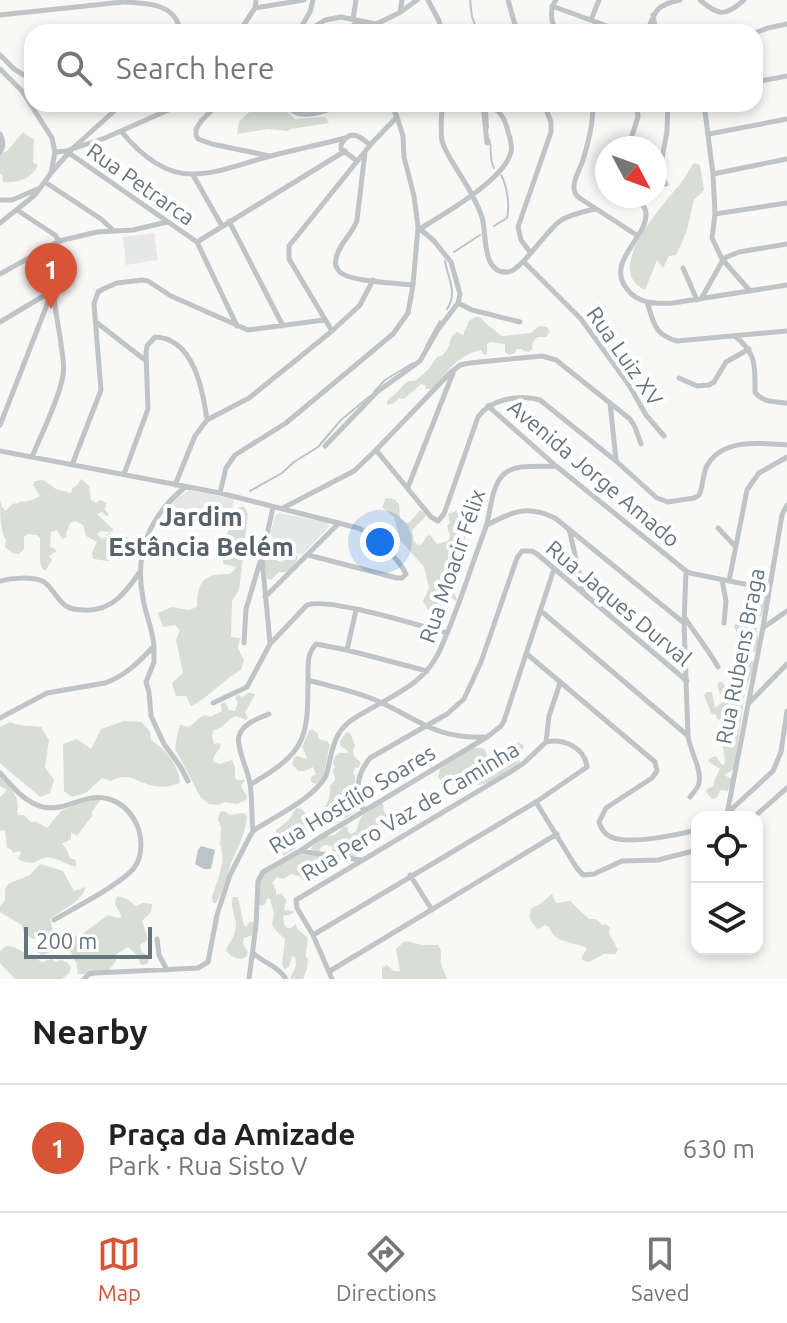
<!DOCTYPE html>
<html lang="en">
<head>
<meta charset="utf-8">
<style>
	:root { --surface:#fff; --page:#f2f2f2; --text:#222; --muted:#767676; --line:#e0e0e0; --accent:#d75436 }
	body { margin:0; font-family:Ubuntu,sans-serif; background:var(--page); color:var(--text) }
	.controls { position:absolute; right:24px; bottom:24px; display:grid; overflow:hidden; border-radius:16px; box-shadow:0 4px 12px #0003 }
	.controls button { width:72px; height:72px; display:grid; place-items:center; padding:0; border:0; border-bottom:2px solid var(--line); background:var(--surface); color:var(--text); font:40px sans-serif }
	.compass { position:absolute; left:595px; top:136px; width:72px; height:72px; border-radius:50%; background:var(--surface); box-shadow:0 4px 12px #0003; rotate:131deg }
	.scale { position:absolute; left:24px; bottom:20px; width:128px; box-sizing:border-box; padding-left:8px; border:4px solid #65757f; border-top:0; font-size:22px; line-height:28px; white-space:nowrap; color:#65757f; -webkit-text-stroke:6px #fff; paint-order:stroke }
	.you { position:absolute; left:380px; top:542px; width:28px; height:28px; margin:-20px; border:6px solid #fff; border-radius:50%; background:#1a73e8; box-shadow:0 0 0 12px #1a73e833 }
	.badge { display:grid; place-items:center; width:52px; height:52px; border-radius:50%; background:var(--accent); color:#fff; font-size:26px; font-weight:700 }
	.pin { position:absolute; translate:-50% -66px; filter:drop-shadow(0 2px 4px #0008) }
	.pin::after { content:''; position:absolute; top:42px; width:28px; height:24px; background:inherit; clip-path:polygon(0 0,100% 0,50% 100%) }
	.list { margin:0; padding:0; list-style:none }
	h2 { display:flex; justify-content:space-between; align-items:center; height:104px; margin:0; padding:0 32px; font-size:34px }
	h2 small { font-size:26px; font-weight:400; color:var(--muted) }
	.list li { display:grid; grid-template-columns:52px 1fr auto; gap:24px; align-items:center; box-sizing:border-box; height:128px; padding:0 32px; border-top:2px solid var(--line) }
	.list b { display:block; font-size:30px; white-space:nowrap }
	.list p { margin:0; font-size:26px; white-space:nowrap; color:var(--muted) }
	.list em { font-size:26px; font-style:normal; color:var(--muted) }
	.icon { flex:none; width:44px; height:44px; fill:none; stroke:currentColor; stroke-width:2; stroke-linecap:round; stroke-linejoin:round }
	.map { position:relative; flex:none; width:787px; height:979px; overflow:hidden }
	.search { position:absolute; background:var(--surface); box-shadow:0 4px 12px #0003; left:24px; right:24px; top:24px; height:88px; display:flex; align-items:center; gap:20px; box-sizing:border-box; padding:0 28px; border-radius:24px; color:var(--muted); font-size:30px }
	.sheet { height:232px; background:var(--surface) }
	nav { display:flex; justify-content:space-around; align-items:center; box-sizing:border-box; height:112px; border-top:2px solid var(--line); background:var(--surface); font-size:22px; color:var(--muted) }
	nav a { display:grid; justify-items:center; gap:4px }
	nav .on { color:var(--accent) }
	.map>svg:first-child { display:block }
	.built { fill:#e6e7e7 }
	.green { fill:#d8ddd5 }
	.water { fill:#b9c5c9 }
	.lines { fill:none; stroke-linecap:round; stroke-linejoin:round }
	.stream { stroke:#b9c5c9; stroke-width:2 }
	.minor { stroke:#bfc4c7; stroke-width:5 }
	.labels { text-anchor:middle; stroke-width:8; stroke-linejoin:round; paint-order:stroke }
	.street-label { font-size:22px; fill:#65757f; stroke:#fff }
	.quarter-label { font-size:26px; font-weight:bold; fill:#57626a; stroke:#fff }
</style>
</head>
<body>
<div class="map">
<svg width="787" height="979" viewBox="0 0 787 979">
	<rect width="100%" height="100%" fill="#f8f8f6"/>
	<path class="built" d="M154 233 158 260 126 265 123 237Z
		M189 490 234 499 228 528 202 520 169 506 173 501Z
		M279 513 326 522 329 525 327 529 302 555 268 543 275 516Z"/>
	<path class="green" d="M259 104H278L295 119 325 117 329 123 291 129 288 131 268 129 237 134 239 121Z
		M23 132 34 140 33 162 38 165C33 178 17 184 3 182L2 175 0 174V154L7 151Z
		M694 163 700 165 704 190 694 200 686 233 676 255 669 256 663 268 657 260 645 290C600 269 668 200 684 179 687 174 690 168 694 163Z
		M476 317H480C484 322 496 332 502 336L531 333 539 326 547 327 550 332 546 337H538C532 341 533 343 532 350L529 352 524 351 522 349H517L515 353 509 355 505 352V344L490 342 487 344V355L483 354 481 350C457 355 447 373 431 389H426L425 385 421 384 404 399 399 398 394 403 387 405V401C390 397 395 395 398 391 405 385 405 380 415 381L428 370 437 357 443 355 448 348 452 336 457 332 463 335 469 321Z
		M81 479 89 486 91 500 96 503 100 500 107 503 104 509 108 513V516H106L102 512 97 514 113 529 112 532 101 531 97 534 102 539 106 537 108 539 107 545 112 553V558L108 561 93 559 92 552 97 542 86 536 83 525 76 521 70 523 66 534 67 537 62 539 57 530 51 532 50 546 57 551 49 556 52 560 46 570H43L40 562V538L37 535 27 534 24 537V549L19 554 12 553 5 547 6 540C0 530 0 513 0 500L2 507 6 511 12 504 19 503 20 501C28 503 32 500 40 496L33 485 35 481 43 480 56 489 71 493 72 489 77 485Z
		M386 498 394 499 399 504 400 518 406 523 410 522 420 510 425 513 426 516 412 530 414 541 418 545 422 544 427 536 430 535 437 544 448 541 450 536 447 526 450 523 448 514 456 511 462 512 466 536 462 546 457 548 456 551 459 553 454 593 457 599 456 601 451 597C448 600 442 609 441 612L443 616 442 618 428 610 423 601 429 588 424 567 400 540 394 517 382 507Z
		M244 506 248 514 239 590 232 601 231 637 240 638 238 648 244 660 241 670C222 680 210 697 191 706L186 696H176L172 683 183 673 176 640 180 630 175 625 163 627 158 613 172 607 189 610 197 607C197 581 204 573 230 574L237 567 223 564V540L231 526 236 509Z
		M292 554 298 556C296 565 289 574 279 572L271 580 267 578 264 560 267 557 282 562Z
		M761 590 765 593C767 604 763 615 756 624 757 634 760 642 755 652L743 653V657L752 660 755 663 745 692 734 769 724 775 732 779 728 791 721 790 716 798 712 799 706 792 707 789 713 786 715 779 720 769 709 762 708 759 716 756 721 764 723 765 725 763 723 746 729 724 717 719 716 715 711 713 704 695 706 692H712L715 708 725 700 720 694 717 684 719 682H722L725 686 731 684C736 676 737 666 733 658 741 644 741 642 734 626L740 618 737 611 744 612 754 598 755 593Z
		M248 693H252L255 695 245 712 248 718 246 720 236 716C228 719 222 729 214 730L212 735 214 744 220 743 221 746 213 758 214 762 220 764 232 760 235 767V778L237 780H245L241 786 247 796 246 800 237 804 225 802 218 805 209 804 201 798 175 749 178 731 180 725 189 727C195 723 198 718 205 715L210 717 222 711 221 704 223 702H225L229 710 235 711 238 703 235 697 238 695 243 697Z
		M124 721 142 722 150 732 151 740C166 749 179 766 180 783 171 786 164 788 154 786 137 783 130 771 111 781L102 778 87 792 72 797 64 791 63 744 77 739 91 749 101 729Z
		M10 722C20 727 30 725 41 727L49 740 45 767 54 780 50 793 40 797 0 763V727Z
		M312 729 318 734V739L327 741 330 745 323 777 316 784 311 782V777L316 774 313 767 304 771H298L292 764 294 758 297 756 306 759 307 757 302 747 309 731Z
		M346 732 350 733 355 745 353 751 354 756 361 763 358 768 355 767 353 774 355 775V797L359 808C352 816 344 818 335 823 323 828 315 836 301 834L297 837 295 849 284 855 278 853V841L282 836 276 833V830L289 820 296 808 302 809 305 813 317 818C324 808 332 799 330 786L335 780 333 770 335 767 333 763 335 756 339 753H347L348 751 341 746 340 742Z
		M518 742 524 746 521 751 519 749 517 750 520 763C511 770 491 783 480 785 472 786 462 782 454 781 450 781 446 782 442 782L438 777 441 766 472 748H482L485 750 490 762 495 761Z
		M0 777C12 788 20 797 17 813L19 815H24L32 823 35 821 47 828 62 810 83 802 99 799 100 801 92 811V816L77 836 71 832V839L62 844 66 848 70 858 76 860V867C58 862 51 851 34 863L24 862 18 859 21 853 19 851 13 853 12 850 7 848 5 830 0 831V797L7 790 0 786Z
		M380 803 383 804 384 812 391 816 375 827 378 837 376 843 353 857 332 852V846L324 845 321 847 319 852 311 849C314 841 326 835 335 835L344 826 348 828V832L352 834 356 831 361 817Z
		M224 811 230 815 244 813 247 816C245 837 237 847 230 866 226 878 223 892 216 903H213L212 897C217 881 227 861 220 845L221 827 218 819 220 812Z
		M300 854 320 856 321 860 318 863 305 862V864L307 867 318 868 322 872V875L314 882 310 878 304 881 299 876 291 874 284 879 277 877 272 883 276 890V895L281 893 286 900 284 910 294 911 292 914 283 916 284 924 287 928H291L296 924 297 929 307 937C309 944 305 950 306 957L308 959 307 969 303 979H290L296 965 295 957 292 956 289 967 284 969 282 964 285 939 277 932 272 925 274 914 270 899 267 898 266 902 263 906 259 905 260 882 264 874Z
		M40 864 63 871 74 891 86 887C82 901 62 910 50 919L54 936 60 940 81 935 108 915 118 918 122 917 115 904 117 896 127 899 136 906 143 903 152 904 151 912 142 921 148 940 140 945 141 951 150 958 147 964 141 965 137 955 128 947 115 955 116 961 109 970C98 970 88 975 78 974L76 962 71 957 72 953 58 948 43 955 38 953V947L42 943 41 937 33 939 24 933 22 925 0 912V906L5 900V890L8 884 30 875Z
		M552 894 556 903 570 901 589 919H596L602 925 606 924 610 928 609 933 618 950 615 954H604L589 962 582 960V957L587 948C573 941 555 944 549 927L545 925 538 929C531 923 527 916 532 908L540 904Z
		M233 897H237L239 902 244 926H247L250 921 254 923 253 935 244 938 243 944 248 952 246 957C239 961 230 957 226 950 230 941 236 935 236 924 235 914 230 907 233 897Z
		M405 941 423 945H438C443 952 440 956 441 964 442 969 446 974 447 979H382V968L387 965 394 971H400L396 949Z
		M6 946 14 947 42 962 52 959 56 962 61 960 68 963 71 968 69 973 62 979H15L0 963V951Z"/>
	<path class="water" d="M201 846 215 850 211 869H204L195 864 198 850Z"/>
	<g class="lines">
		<path class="stream" d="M470 0 472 17 478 32
			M293 105 296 104
			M487 111 488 128
			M489 139C493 150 488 156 494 168
			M494 226 507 218C510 206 507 185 501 175
			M454 252 480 235
			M445 261C448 279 458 292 447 309
			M426 346 440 321
			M374 392 385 380 413 363
			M250 491 282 473 294 462 318 447 341 420 370 396"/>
		<path class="minor" d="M428 0 439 21 442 32
			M508 0 517 32
			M556 0C549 10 551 22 557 32
			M700 0C719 16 725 17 744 0
			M552 6 607 26 614 32
			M255 8 304 0
			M400 12 402 0
			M0 15 123 2C146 3 177 3 180 32
			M653 15 656 32
			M353 19 356 0
			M591 20 599 0
			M595 24 603 32
			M239 32 255 8 256 0
			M298 32 310 12 313 0
			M306 32 325 20 341 17 376 24 399 13 417 0
			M348 32 357 21
			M647 32C655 11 656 5 680 0
			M755 33 768 28 787 24
			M0 55 14 69 32 80
			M0 69 22 91 52 138 55 152 51 173
			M755 82 787 76
			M218 104 202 120 196 129V135L198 139 212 144 270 156
			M285 104C300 124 325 110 345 104
			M442 104C442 116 440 129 442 141 445 151 451 160 456 168 466 184 476 199 482 217 487 233 481 274 508 272 521 271 546 231 560 221 570 214 583 212 595 209
			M483 104 487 143
			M592 104C595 120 587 147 582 163 579 170 573 181 574 188 574 194 577 196 581 199L638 236
			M704 104 713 174 715 214 712 238 722 259 750 291
			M121 131C139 153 163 175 193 174 218 174 243 163 267 157 293 150 319 145 345 138
			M0 134C3 139 4 147 0 152
			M709 134 787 119
			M628 148 638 117 637 104
			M55 152 66 151 105 138 182 104
			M365 152 357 220C353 234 338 244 336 259 335 263 336 268 339 271 348 282 398 283 413 285
			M69 153 197 242 237 326
			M357 161 341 149V145C349 129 359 135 370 145
			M713 174 787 159
			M193 175 222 226
			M45 182 101 219 113 230
			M666 184 660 175V169L667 131 668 104
			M629 196C636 200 646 205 646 214 647 238 605 262 627 289 638 304 656 304 673 303L787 285
			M0 200H12L40 188
			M17 210 55 235 59 241
			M715 214 787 203
			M229 221 283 326
			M0 223 35 195 51 173 72 149 122 104
			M421 228C444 214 505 179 511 152 513 145 509 135 507 128 503 113 496 107 481 104
			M197 242 345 151
			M530 252 521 240 518 227 551 132V122L544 104
			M722 259 739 252 787 244
			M524 262 581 319 629 385 646 415 664 436
			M683 268 697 300
			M0 274 59 241 97 232 133 230 167 222
			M701 299 723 260
			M647 302C654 323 654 335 677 341L787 331
			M458 303 472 310 520 322
			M0 322 52 291
			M96 322 145 360
			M332 331 289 259V246L371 144 397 117
			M735 336C757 354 755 366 755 392 761 402 776 402 787 403
			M679 378 697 386 709 385 714 382 726 362 749 349
			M610 403 616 460
			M488 406 556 466 686 571 690 573 769 589
			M0 425 52 292
			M325 446 377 392 420 361 437 331 458 303 460 294 451 262 434 241 418 227
			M376 450 431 517 438 521 444 514 478 417C490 399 520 394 540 400L616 461 657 498 668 502 694 498 699 495C704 485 702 473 708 464 724 438 762 443 787 445
			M0 451 220 493 358 528C373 534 399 559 406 574L402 578H397L308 555
			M32 457C41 435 60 397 63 375 65 365 62 354 61 344 57 312 45 272 59 241
			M72 465 101 390 94 304 98 292 103 289 117 283 142 280 148 281 171 296 248 330 324 320
			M124 474 148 409 146 353 147 346 155 337C194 338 203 391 207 420
			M175 485 195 436 207 420 249 398 332 331 360 305 373 280
			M408 487 453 373
			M220 493 226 468 235 455 286 423 393 334 408 313 413 285 418 227 414 196 404 157 403 136 397 117 391 104
			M283 508 354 471 376 450 450 373 460 365 470 363 542 356 556 360 630 419 635 427 641 444
			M487 525C513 511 527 505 555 518L684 623
			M718 528 734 545
			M569 529 584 593
			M109 536 145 544
			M686 571 684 623 688 736C690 751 704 773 698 786 696 790 693 793 690 797
			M722 580 726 601 724 623
			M0 581C12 578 33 576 44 582 53 588 57 600 66 606 71 609 78 610 84 610 111 612 126 592 139 573
			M729 581 747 490 759 473 787 457
			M265 597 339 523
			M541 611 687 735
			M685 618C696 635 708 649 718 667
			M764 627 787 611
			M244 643 246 609 260 562
			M270 643 262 558 273 507
			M154 647V662L146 682 149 692 151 716 164 744 180 766 188 781
			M347 650 356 610
			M527 654 655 762 657 771 652 778 606 808 599 822C601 829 604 834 611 837 629 845 678 835 697 830
			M308 680C332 687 357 691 380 702 419 720 437 739 484 737
			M213 703 247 687 270 644 307 605C329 597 420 626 447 633
			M749 703 787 664
			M0 718 47 693 105 683C125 676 139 662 154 646 152 626 146 617 143 598 134 553 150 516 184 488
			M546 742 549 716 560 683
			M0 773C13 787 24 802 43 807 67 812 85 792 109 799 122 803 130 811 136 823 142 835 143 853 136 865 126 882 72 909 54 920
			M251 784C309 751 308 736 308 672 308 661 308 653 316 644L347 650 427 671
			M536 802 576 867 583 875 594 874 622 861 658 860 697 850
			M364 811C354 792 357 774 370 758L447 714 464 699 481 662 517 558 522 551H532L537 554 687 681
			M727 814 763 627 782 515 787 505
			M723 817 773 771 781 752 787 711
			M754 817 787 788
			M253 831C251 814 253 794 249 779 247 769 236 746 239 736 242 724 259 718 269 714
			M300 851 361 860
			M410 875 432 910
			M313 935 536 802 587 767C585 748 564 738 546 742
			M157 939 159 955 167 970
			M253 953C264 963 278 966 286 979
			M330 971 557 834
			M84 979 89 974 95 973 198 968 208 962 217 915 230 875 250 836 253 831C275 816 313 799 326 776 330 763 331 747 338 735 344 724 354 718 365 712 393 695 424 684 439 652 458 611 470 569 486 527 491 511 491 487 503 475 515 463 541 467 556 466
			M249 979 256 925 258 881 263 872 300 851 316 840 487 737 501 726 504 721 554 569
			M332 979 313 935 297 908 296 900 512 771 524 763 546 742"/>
	</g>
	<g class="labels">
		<g class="street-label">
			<text transform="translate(141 184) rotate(35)" y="8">Rua Petrarca</text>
			<text transform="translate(625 356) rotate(55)" y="8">Rua Luiz XV</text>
			<text transform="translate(594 473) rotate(40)" y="8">Avenida Jorge Amado</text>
			<text transform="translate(452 566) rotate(-71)" y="8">Rua Moacir Félix</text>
			<text transform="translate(619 603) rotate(40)" y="8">Rua Jaques Durval</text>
			<text transform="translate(740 656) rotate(-79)" y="8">Rua Rubens Braga</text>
			<text transform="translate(352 799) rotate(-31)" y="8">Rua Hostílio Soares</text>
			<text transform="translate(410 811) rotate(-31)" y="8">Rua Pero Vaz de Caminha</text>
		</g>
		<g class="quarter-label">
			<text x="201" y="526">Jardim<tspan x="201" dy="30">Estância Belém</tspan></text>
		</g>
	</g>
</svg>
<div class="controls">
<button><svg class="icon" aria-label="locate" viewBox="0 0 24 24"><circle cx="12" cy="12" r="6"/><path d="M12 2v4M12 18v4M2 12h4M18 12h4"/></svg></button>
<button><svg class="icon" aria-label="layers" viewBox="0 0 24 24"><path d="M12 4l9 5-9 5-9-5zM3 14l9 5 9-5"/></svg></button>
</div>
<svg class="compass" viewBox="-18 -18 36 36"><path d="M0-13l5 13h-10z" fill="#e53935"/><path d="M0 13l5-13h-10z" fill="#767676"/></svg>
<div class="scale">200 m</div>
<div class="you"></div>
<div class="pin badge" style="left:51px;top:309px">1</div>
<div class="search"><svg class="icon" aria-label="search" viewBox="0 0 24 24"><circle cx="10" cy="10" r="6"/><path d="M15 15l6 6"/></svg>Search here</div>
</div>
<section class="sheet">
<h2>Nearby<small></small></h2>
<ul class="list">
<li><span class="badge">1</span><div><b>Praça da Amizade</b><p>Park · Rua Sisto V</p></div><em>630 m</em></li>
</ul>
</section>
<nav>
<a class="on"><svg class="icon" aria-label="map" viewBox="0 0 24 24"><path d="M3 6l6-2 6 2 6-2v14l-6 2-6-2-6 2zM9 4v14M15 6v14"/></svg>Map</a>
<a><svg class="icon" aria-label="directions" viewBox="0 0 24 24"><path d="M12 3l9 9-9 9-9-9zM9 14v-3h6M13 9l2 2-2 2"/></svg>Directions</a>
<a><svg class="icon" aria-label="saved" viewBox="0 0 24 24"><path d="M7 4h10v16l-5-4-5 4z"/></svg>Saved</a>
</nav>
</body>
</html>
